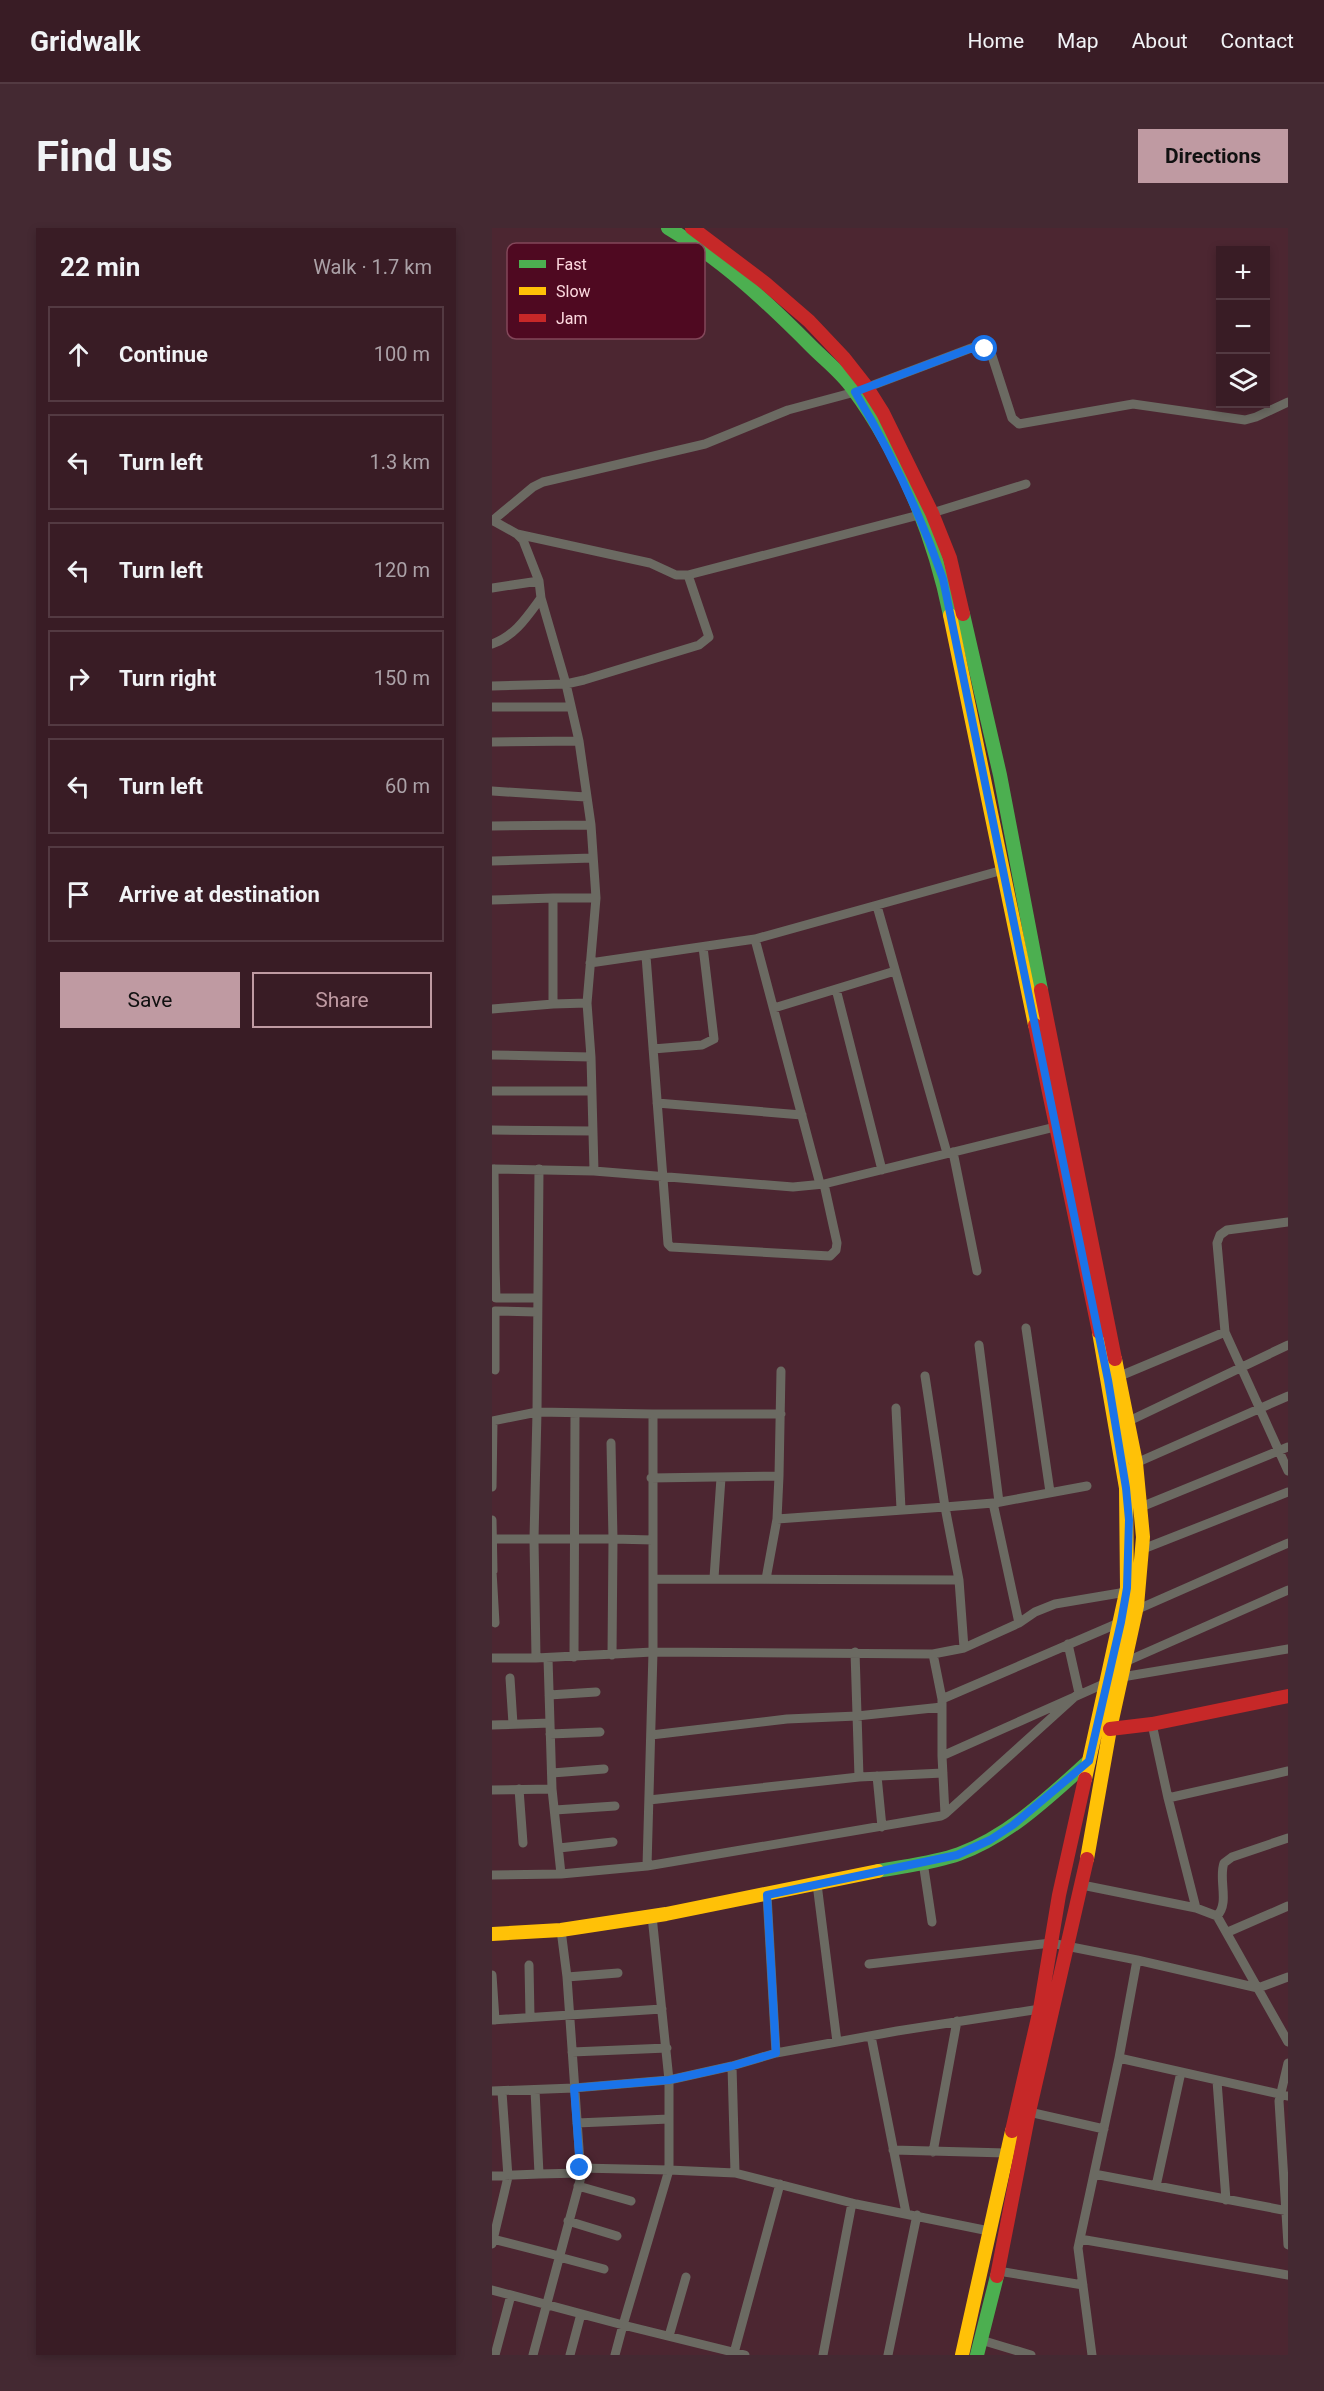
<!DOCTYPE html>
<html lang="en">
<head>
<meta charset="utf-8">
<style>
	:root { --surface:#391c25; --page:#442932; --text:#f1f3f6; --muted:#aba1a7; --line:#533a42; --accent:#bf9aa2 }
	body { margin:0; font-family:Roboto,sans-serif; background:var(--page); color:var(--text) }
	.controls { position:absolute; right:18px; top:18px; display:grid; overflow:hidden; border-radius:0px; box-shadow:0 3px 9px #0003 }
	.controls button { width:54px; height:54px; display:grid; place-items:center; padding:0; border:0; border-bottom:2px solid var(--line); background:var(--surface); color:var(--text); font:30px sans-serif }
	.stop { position:absolute; width:18px; height:18px; margin:-14px; border:4px solid #1a73e8; border-radius:50%; background:#fff }
	.stop.end { background:#1a73e8; border-color:#fff; box-shadow:0 2px 6px #0008 }
	.list { margin:0; padding:0; list-style:none }
	h2 { display:flex; justify-content:space-between; align-items:center; height:78px; margin:0; padding:0 24px; font-size:26px }
	h2 small { font-size:20px; font-weight:400; color:var(--muted) }
	.list li { display:grid; grid-template-columns:39px 1fr auto; gap:18px; align-items:center; box-sizing:border-box; height:96px; margin:0 12px 12px; padding:0 12px; border:2px solid var(--line); border-radius:0px }
	.list b { display:block; font-size:22px; white-space:nowrap }
	.list em { font-size:20px; font-style:normal; color:var(--muted) }
	.actions { display:flex; gap:12px; padding:18px 24px }
	.actions a { flex:1; padding:14px 0; border:2px solid var(--accent); border-radius:0px; text-align:center; font-size:21px; color:var(--accent) }
	.actions .main { background:var(--accent); color:#111 }
	.icon { flex:none; width:33px; height:33px; fill:none; stroke:currentColor; stroke-width:2; stroke-linecap:round; stroke-linejoin:round }
	.map { position:relative; flex:none; width:796px; height:2127px; overflow:hidden; border-radius:0px }
	header { display:flex; align-items:center; gap:36px; box-sizing:border-box; height:84px; padding:0 30px; background:var(--surface); border-bottom:2px solid var(--line) }
	header strong { font-size:28px }
	nav { display:flex; gap:33px; margin-inline-start:auto; font-size:21px }
	.intro { display:flex; align-items:center; justify-content:space-between; box-sizing:border-box; height:144px; padding:0 36px }
	h1 { margin:0; font-size:42px }
	.button { padding:15px 27px; border-radius:0px; background:var(--accent); color:#111; font-size:21px; font-weight:700 }
	main { display:flex; gap:36px; padding:0 36px }
	aside { flex:1; background:var(--surface); border-radius:0px; box-shadow:0 3px 9px #0003 }
	.map>svg:first-child { display:block }
	.lines { fill:none; stroke-linecap:round; stroke-linejoin:round }
	.street { stroke:#6b6a62; stroke-width:9 }
	.fast { stroke:#4caf50; stroke-width:14 }
	.slow { stroke:#ffc107; stroke-width:14 }
	.jam { stroke:#c62828; stroke-width:14 }
	.route { stroke:#1a73e8; stroke-width:8 }
	.key { fill:#4f0921; stroke:#83475a; stroke-width:1.5 }
	.key-label { font-size:16px; fill:#fdd9df }
</style>
</head>
<body>
<header>
<strong>Gridwalk</strong>
<nav><a>Home</a><a>Map</a><a>About</a><a>Contact</a></nav>
</header>
<div class="intro"><h1>Find us</h1><a class="button">Directions</a></div>
<main>
<aside>
<h2>22 min<small>Walk · 1.7 km</small></h2>
<ul class="list">
<li><svg class="icon" aria-label="ahead" viewBox="0 0 24 24"><path d="M12 20V5M6 11l6-6 6 6"/></svg><div><b>Continue</b></div><em>100 m</em></li>
<li><svg class="icon" aria-label="left" viewBox="0 0 24 24"><path d="M17 20v-9H6M10 6l-5 5 5 5"/></svg><div><b>Turn left</b></div><em>1.3 km</em></li>
<li><svg class="icon" aria-label="left" viewBox="0 0 24 24"><path d="M17 20v-9H6M10 6l-5 5 5 5"/></svg><div><b>Turn left</b></div><em>120 m</em></li>
<li><svg class="icon" aria-label="right" viewBox="0 0 24 24"><path d="M7 20v-9h11M14 6l5 5-5 5"/></svg><div><b>Turn right</b></div><em>150 m</em></li>
<li><svg class="icon" aria-label="left" viewBox="0 0 24 24"><path d="M17 20v-9H6M10 6l-5 5 5 5"/></svg><div><b>Turn left</b></div><em>60 m</em></li>
<li><svg class="icon" aria-label="arrive" viewBox="0 0 24 24"><path d="M6 21V4h12l-3 4 3 4H6"/></svg><div><b>Arrive at destination</b></div></li>
</ul>
<div class="actions"><a class="main">Save</a><a>Share</a></div>
</aside>
<div class="map">
<svg width="796" height="2127" viewBox="0 0 796 2127">
	<rect width="100%" height="100%" fill="#4c2631"/>
	<g class="lines">
		<path class="street" d="M440 285 534 256
			M0 292 25 306 158 335 184 347H196L217 409 207 417 92 452 74 456 0 458
			M0 293 41 259 51 254 213 216 296 182 363 164 482 119 493 121 500 128 520 190 527 196 641 176 753 192 764 189 796 174
			M25 306 31 312 47 353 49 370 74 456 87 513 99 597 104 670 95 775 99 829 102 943
			M196 347 427 287
			M0 360 47 353
			M0 416C23 408 35 389 49 370
			M0 479H79
			M0 514 87 513
			M0 563 94 569
			M0 598 99 597
			M0 633 101 630
			M61 670H104
			M0 672 61 670V776L0 781
			M385 678 455 925
			M263 711 328 956
			M154 728 176 1016 179 1019 338 1028 344 1022 345 1015 332 956
			M98 735 263 711 511 642
			M344 761 390 942
			M61 776 95 775
			M282 780 403 743
			M161 821 210 817 222 811 211 719
			M0 827 99 829
			M0 863H99
			M165 875 310 887
			M0 902 101 903
			M461 924 485 1043
			M0 941 102 943 301 959 332 956 563 899
			M47 941 45 1184 161 1186V1312L121 1311 119 1215
			M796 994 735 1002 728 1007 725 1015 733 1104 796 1243
			M0 1040H3L2 941
			M3 1040 4 1070H45
			M0 1100H3V1142
			M3 1100V1083L44 1084
			M534 1100 558 1264
			M487 1117 507 1274
			M433 1148 453 1279 501 1275 527 1395
			M628 1148 733 1104
			M404 1180 409 1281
			M161 1186H289
			M0 1193 45 1184 42 1311H121L120 1427
			M637 1193 796 1117
			M644 1235 796 1168
			M287 1248 289 1143
			M159 1250 287 1248 285 1291
			M0 1259 1 1193
			M503 1275 595 1258
			M649 1279 796 1219
			M0 1292 1 1343
			M651 1321 796 1264
			M0 1343 3 1395
			M222 1350 229 1250
			M161 1351 467 1352
			M274 1351 285 1291 453 1279 467 1352 472 1420
			M644 1382 796 1315
			M363 1424 367 1549
			M82 1429 83 1186
			M0 1430H44L42 1311H1
			M44 1430 161 1424 441 1426
			M56 1430 60 1561 69 1646
			M633 1434 796 1362
			M630 1449 796 1421
			M18 1450 21 1496
			M57 1467 104 1464
			M450 1471 629 1394
			M660 1496 676 1570 704 1680
			M0 1497 58 1495
			M58 1506 108 1504
			M159 1507 295 1491 365 1488 450 1479
			M450 1528 616 1454
			M60 1545 112 1541
			M385 1548 390 1599
			M27 1561 31 1615
			M0 1562 60 1561
			M676 1570 796 1543
			M157 1572 367 1549 451 1545
			M63 1582 123 1578
			M453 1586 587 1465 576 1416
			M67 1620 121 1614
			M431 1634 440 1694
			M155 1638 161 1424V1312
			M0 1647 69 1646 155 1638 449 1588 453 1586 450 1528V1471L441 1426 472 1420 527 1395 543 1384 563 1376 634 1364
			M325 1656 345 1814
			M590 1657 704 1680 725 1688 796 1814
			M275 1667 284 1825 405 1803 548 1781
			M160 1688 177 1852 240 1838 284 1825
			M725 1688C738 1675 726 1651 732 1635L740 1629 796 1610
			M736 1704 796 1678
			M645 1732 766 1760 796 1749
			M377 1736 559 1715 645 1732 627 1830 796 1868
			M37 1737 38 1789
			M0 1747 3 1792
			M75 1749 126 1745
			M0 1792 170 1781
			M379 1808 414 1985
			M80 1824 175 1820
			M796 1835 787 1873 796 2017
			M240 1838 243 1945
			M725 1853 734 1972
			M43 1862 47 1946 89 1945
			M0 1863 82 1860 177 1852V1942L88 1940
			M537 1884 612 1901
			M85 1895 177 1891
			M401 1922 514 1925
			M441 1924 465 1793
			M602 1946 796 1983
			M0 1948 47 1946
			M86 1958 139 1973
			M664 1958 689 1844
			M76 1993 125 2008
			M1 2011 67 2028
			M588 2011 796 2047
			M0 2016 16 1949 10 1864
			M67 2029 112 2041
			M506 2043 591 2057
			M0 2062 131 2097 177 1942 243 1945 364 1976 497 2003
			M177 2108 194 2049
			M489 2112 539 2127
			M242 2125 288 1956
			M3 2127 19 2067
			M41 2127 89 1949 75 1749 69 1702
			M78 2127 89 2086
			M123 2127 131 2097 253 2127
			M331 2127 360 1975
			M396 2127 425 1987
			M600 2127 586 2020 627 1830"/>
		<path class="fast" d="M176 0C231 32 275 74 320 119 334 133 350 145 361 161 409 226 442 308 458 387
			M471 386 508 547 549 762
			M386 1643C412 1638 442 1635 467 1626 517 1608 558 1568 597 1533
			M485 2127 505 2048"/>
		<path class="slow" d="M458 387 543 797
			M593 1551 635 1360 634 1260 607 1104
			M595 1631 618 1501 645 1378 651 1309 644 1235 623 1131
			M0 1706 69 1702 174 1686 386 1643
			M470 2127 520 1903"/>
		<path class="jam" d="M200 0 273 55 317 93 352 130 374 158 391 185 440 285 458 330 471 386
			M549 762 623 1131
			M543 797 607 1104
			M618 1501 660 1496 796 1468
			M520 1903 548 1781 567 1667 593 1551
			M505 2048 537 1884 595 1631"/>
	</g>
	<g class="lines">
		<path class="route" d="M88 1940 82 1860 177 1852 240 1838 284 1825 275 1667 465 1627 498 1612 521 1597 597 1533 629 1394 635 1360 637 1292 634 1260 616 1152 451 351C428 285 399 224 363 164L477 121H493"/>
	</g>
	<rect x="15" y="15" width="198" height="96" rx="9" class="key"/>
	<rect x="27" y="32" width="27" height="8" fill="#4caf50"/>
	<rect x="27" y="59" width="27" height="8" fill="#ffc107"/>
	<rect x="27" y="86" width="27" height="8" fill="#c62828"/>
	<g class="key-label">
		<text x="64" y="42">Fast</text>
		<text x="64" y="69">Slow</text>
		<text x="64" y="96">Jam</text>
	</g>
</svg>
<div class="controls">
<button>+</button>
<button>−</button>
<button><svg class="icon" aria-label="layers" viewBox="0 0 24 24"><path d="M12 4l9 5-9 5-9-5zM3 14l9 5 9-5"/></svg></button>
</div>
<div class="stop" style="left:493px;top:121px"></div>
<div class="stop end" style="left:88px;top:1940px"></div>
</div>
</main>
</body>
</html>
